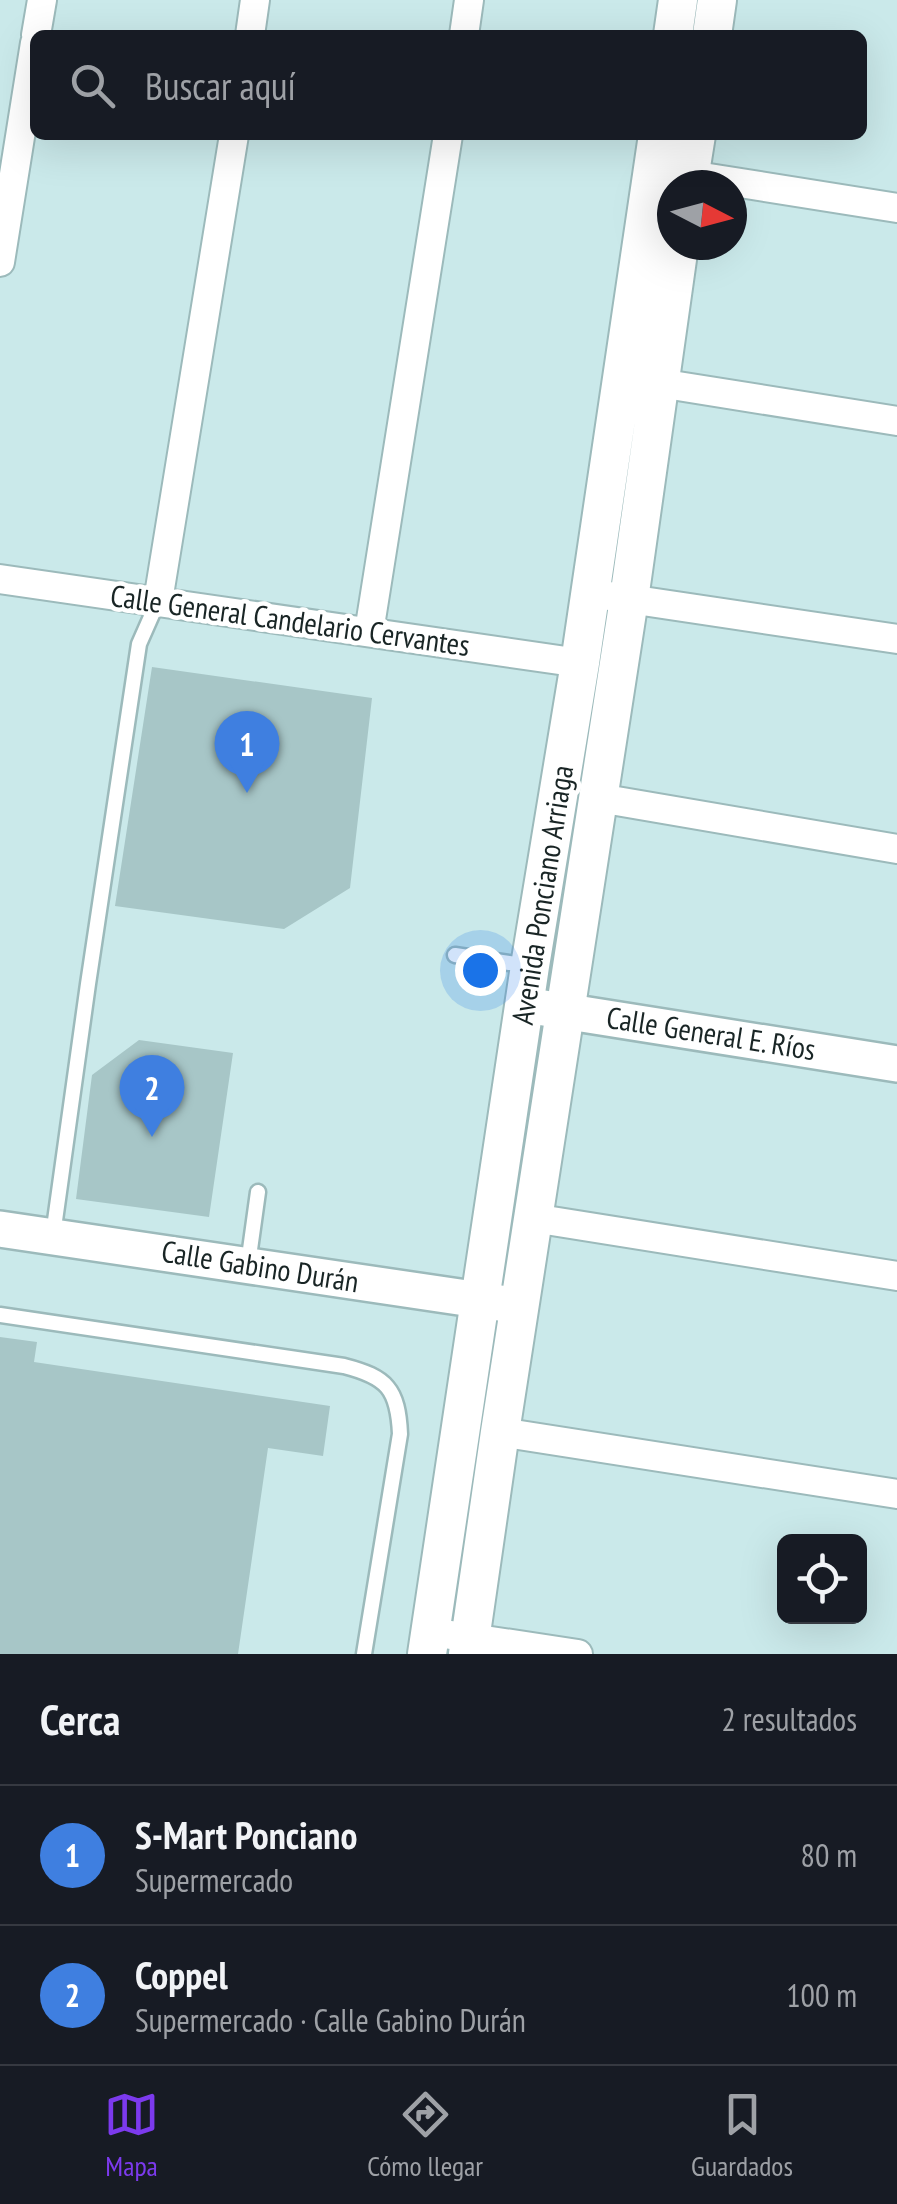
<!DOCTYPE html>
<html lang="es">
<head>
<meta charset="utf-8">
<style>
	:root { --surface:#171b24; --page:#242831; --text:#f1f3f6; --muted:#9ea1a6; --line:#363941; --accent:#7c3aed }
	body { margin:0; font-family:"PT Sans Narrow",sans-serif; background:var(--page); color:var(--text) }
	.controls { position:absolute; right:30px; bottom:30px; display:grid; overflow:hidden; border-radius:15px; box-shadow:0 10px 40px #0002 }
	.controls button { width:90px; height:90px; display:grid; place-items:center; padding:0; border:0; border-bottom:2px solid var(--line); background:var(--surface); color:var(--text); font:50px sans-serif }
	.compass { position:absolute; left:657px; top:170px; width:90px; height:90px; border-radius:50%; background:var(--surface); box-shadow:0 10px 40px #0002; rotate:96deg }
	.you { position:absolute; left:480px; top:970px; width:35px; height:35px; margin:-25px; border:8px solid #fff; border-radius:50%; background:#1a73e8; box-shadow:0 0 0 15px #1a73e833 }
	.badge { display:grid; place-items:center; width:65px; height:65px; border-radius:50%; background:var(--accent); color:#fff; font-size:32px; font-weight:700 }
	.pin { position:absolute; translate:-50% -82px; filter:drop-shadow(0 2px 5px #0008) }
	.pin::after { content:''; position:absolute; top:52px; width:35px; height:30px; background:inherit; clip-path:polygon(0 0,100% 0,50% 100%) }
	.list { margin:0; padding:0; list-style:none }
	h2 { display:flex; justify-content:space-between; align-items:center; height:130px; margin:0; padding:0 40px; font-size:42px }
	h2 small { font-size:32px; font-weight:400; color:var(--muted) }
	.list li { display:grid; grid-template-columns:65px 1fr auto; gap:30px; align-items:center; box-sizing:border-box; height:140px; padding:0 40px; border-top:2px solid var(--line) }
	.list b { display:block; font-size:38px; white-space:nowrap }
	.list p { margin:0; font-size:32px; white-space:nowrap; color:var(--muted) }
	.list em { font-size:32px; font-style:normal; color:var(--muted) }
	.icon { flex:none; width:55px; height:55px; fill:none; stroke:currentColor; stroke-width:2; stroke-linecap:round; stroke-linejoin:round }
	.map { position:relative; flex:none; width:897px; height:1654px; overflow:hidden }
	.search { position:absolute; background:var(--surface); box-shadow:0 10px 40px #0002; left:30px; right:30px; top:30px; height:110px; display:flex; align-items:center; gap:25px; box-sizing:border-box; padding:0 35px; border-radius:15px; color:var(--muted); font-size:38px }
	.sheet { height:410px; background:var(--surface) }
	nav { display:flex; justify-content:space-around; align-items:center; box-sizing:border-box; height:140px; border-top:2px solid var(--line); background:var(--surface); font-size:28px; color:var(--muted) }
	nav a { display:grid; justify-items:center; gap:5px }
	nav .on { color:var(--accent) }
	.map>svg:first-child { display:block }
	.building { fill:#a7c6c7 }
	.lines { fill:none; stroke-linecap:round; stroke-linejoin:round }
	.service-casing { stroke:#9cbabb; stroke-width:19 }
	.minor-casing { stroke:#9cbabb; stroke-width:32 }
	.tertiary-casing { stroke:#9cbabb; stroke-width:40 }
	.secondary-casing { stroke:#9cbabb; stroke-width:42 }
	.service { stroke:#fff; stroke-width:14 }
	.minor { stroke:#fff; stroke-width:28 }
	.tertiary { stroke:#fff; stroke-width:35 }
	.secondary { stroke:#fff; stroke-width:38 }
	.labels { text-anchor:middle; stroke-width:9; stroke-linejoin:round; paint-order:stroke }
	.street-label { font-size:30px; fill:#192525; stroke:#fff }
</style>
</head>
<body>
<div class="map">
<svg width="897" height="1654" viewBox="0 0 897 1654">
	<rect width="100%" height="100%" fill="#cae9ea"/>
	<path class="building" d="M152 667 372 698 350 888 284 929 115 906Z
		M139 1040 233 1053 209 1217 76 1199 92 1075Z
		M0 1337 37 1342 34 1362 330 1406 323 1456 268 1448 238 1654H0Z"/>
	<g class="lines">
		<g class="service-casing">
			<path id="service" d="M455 955 530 966
				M53 1235 88 984 139 644 158 601
				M248 1264 258 1192
				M0 1315 344 1366C387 1377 398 1389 400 1434L364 1654"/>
		</g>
		<g class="minor-casing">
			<path id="minor" d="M36 35 42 0
				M250 35 255 0
				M464 35 469 0
				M690 175 897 208
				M0 262 35 43
				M659 383 897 421
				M0 579 580 663
				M589 593 897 639
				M158 601 234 135
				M369 632 448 135
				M599 798 897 849
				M533 1218 897 1276
				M500 1432 897 1494
				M431 1632 578 1654"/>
		</g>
		<g class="tertiary-casing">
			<path id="tertiary" d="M525 1005 897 1064
				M0 1229 520 1306"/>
		</g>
		<g class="secondary-casing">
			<path id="secondary" d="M673 35 678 0
				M712 35 717 0
				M688 185 696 135
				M427 1654 530 966 580 663 658 135
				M468 1654 500 1432 629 599 679 245"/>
		</g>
		<use href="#service" class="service"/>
		<use href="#minor" class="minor"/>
		<use href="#tertiary" class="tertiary"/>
		<use href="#secondary" class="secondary"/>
	</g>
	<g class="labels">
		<g class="street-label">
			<text transform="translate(290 621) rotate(8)" y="10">Calle General Candelario Cervantes</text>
			<text transform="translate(543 895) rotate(-81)" y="10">Avenida Ponciano Arriaga</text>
			<text transform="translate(711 1034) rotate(9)" y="10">Calle General E. Ríos</text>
			<text transform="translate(260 1267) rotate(9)" y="10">Calle Gabino Durán</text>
		</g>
	</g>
</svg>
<div class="controls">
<button><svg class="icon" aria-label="locate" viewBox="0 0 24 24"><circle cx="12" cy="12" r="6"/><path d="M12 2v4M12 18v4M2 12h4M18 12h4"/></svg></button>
</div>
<svg class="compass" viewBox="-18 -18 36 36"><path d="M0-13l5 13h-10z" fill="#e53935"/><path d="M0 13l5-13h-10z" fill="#9ea1a6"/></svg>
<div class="you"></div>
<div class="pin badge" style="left:247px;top:793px;background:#3f7fe0">1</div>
<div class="pin badge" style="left:152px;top:1137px;background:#3f7fe0">2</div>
<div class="search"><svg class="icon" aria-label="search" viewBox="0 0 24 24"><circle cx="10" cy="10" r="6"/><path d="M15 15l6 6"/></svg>Buscar aquí</div>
</div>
<section class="sheet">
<h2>Cerca<small>2 resultados</small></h2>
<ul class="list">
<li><span class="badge" style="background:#3f7fe0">1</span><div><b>S-Mart Ponciano</b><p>Supermercado</p></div><em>80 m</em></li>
<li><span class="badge" style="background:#3f7fe0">2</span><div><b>Coppel</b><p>Supermercado · Calle Gabino Durán</p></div><em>100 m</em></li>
</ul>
</section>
<nav>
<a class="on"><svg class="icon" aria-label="map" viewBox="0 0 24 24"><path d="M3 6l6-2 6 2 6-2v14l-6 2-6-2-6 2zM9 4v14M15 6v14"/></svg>Mapa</a>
<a><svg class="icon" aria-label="directions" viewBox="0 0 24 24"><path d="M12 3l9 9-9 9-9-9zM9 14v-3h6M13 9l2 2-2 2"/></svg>Cómo llegar</a>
<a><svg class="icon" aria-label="saved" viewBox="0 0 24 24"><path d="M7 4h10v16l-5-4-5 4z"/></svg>Guardados</a>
</nav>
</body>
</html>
